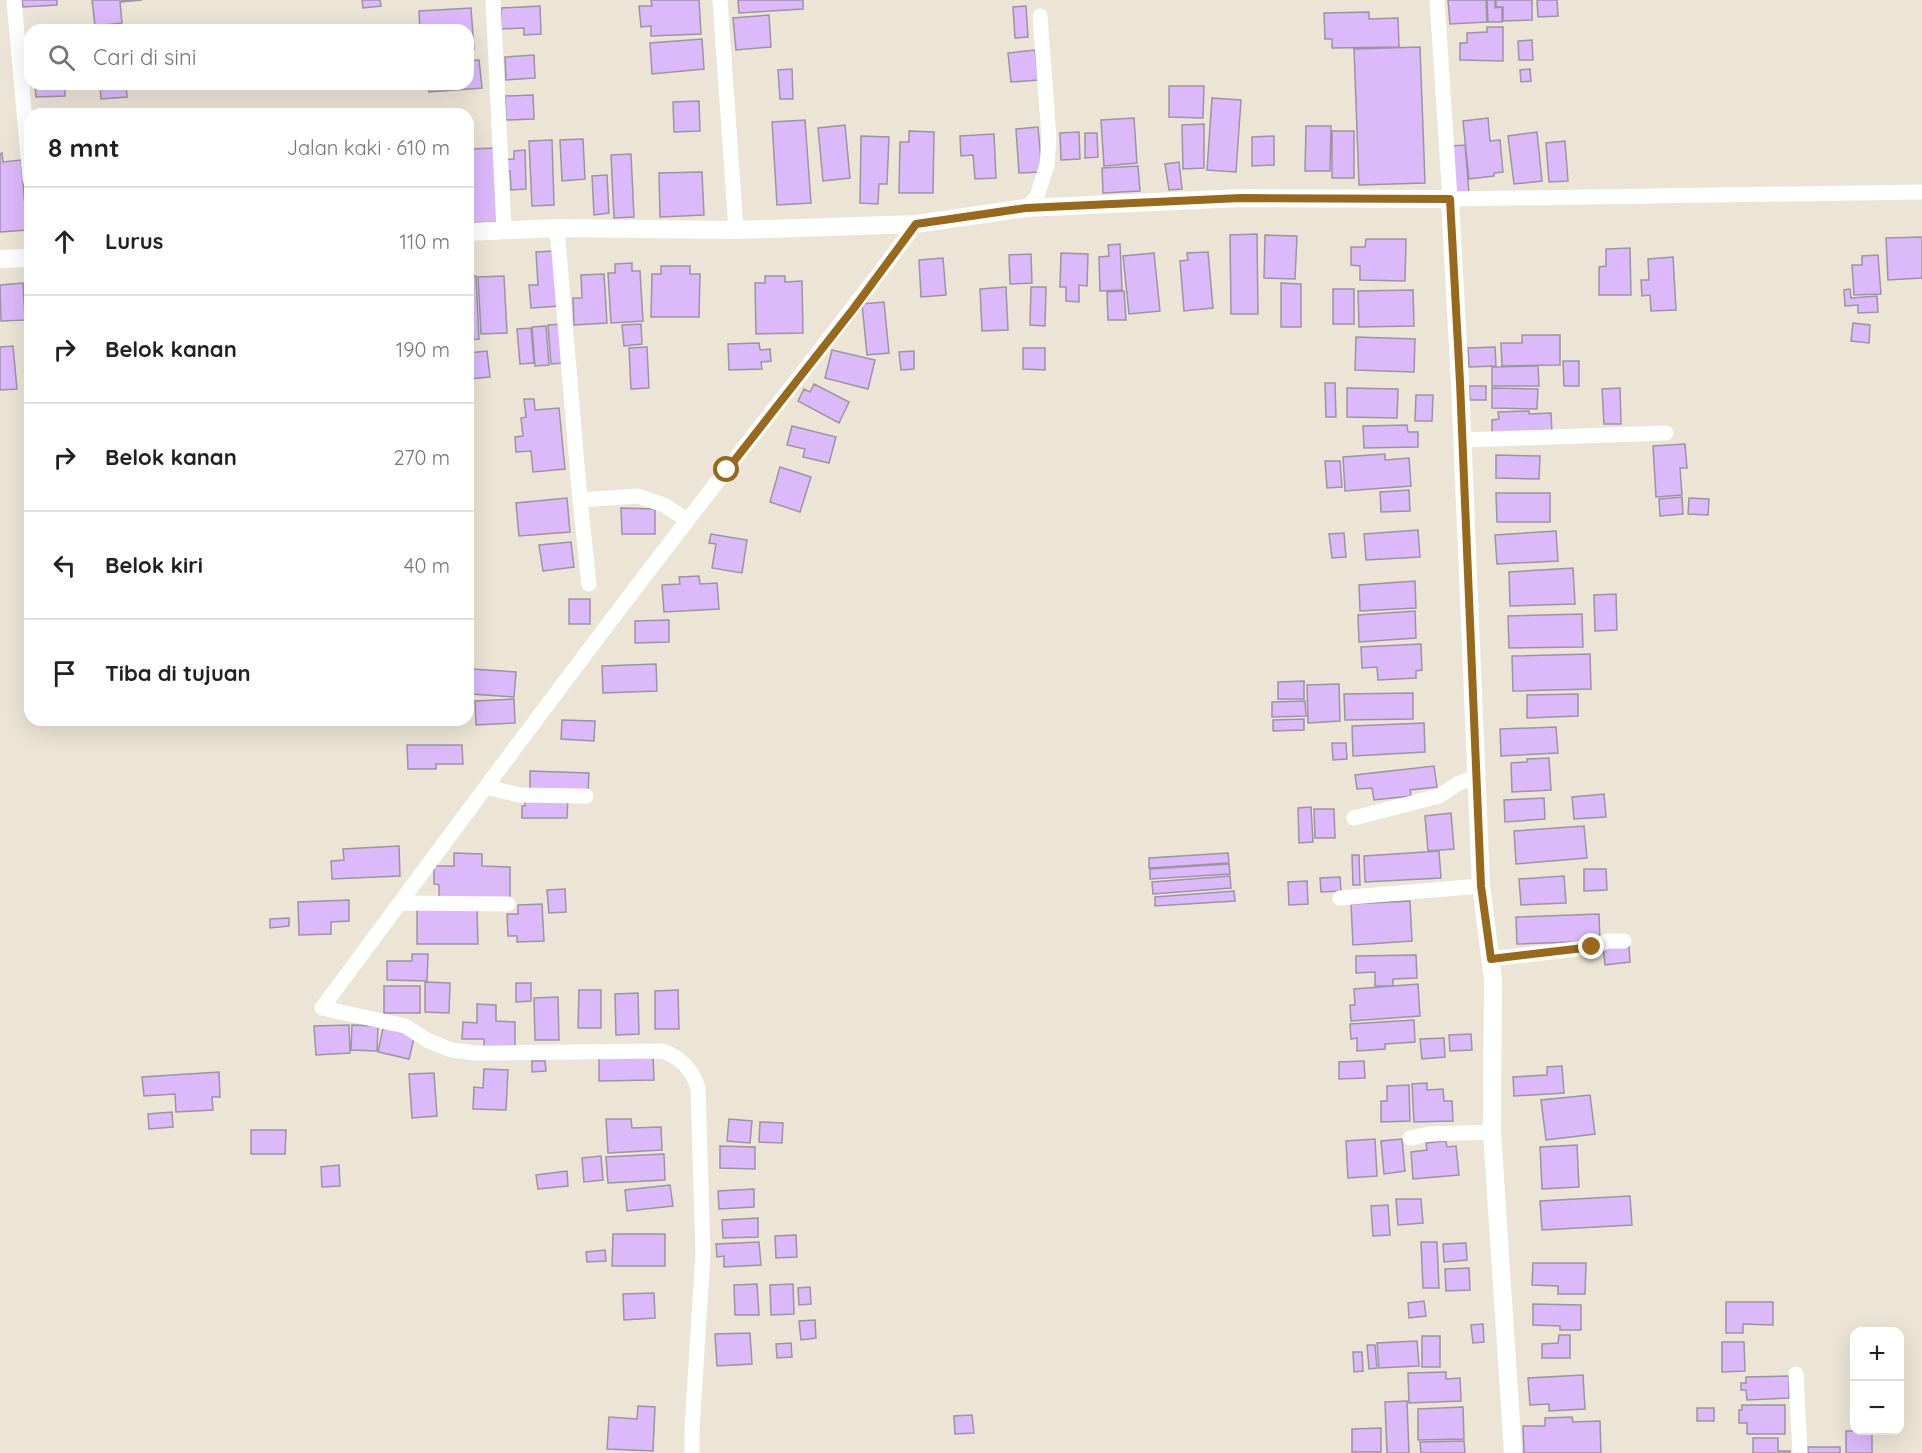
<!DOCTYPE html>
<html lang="id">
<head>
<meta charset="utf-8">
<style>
	:root { --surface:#fff; --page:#f6f6f6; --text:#202124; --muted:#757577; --line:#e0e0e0 }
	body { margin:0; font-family:Quicksand,sans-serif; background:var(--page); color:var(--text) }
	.controls { position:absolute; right:18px; bottom:18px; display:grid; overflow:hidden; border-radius:12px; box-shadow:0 6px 24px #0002 }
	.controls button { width:54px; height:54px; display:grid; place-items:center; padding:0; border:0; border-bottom:2px solid var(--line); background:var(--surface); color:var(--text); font:30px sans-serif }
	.stop { position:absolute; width:18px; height:18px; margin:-14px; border:4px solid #98691a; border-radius:50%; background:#fff }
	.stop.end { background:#98691a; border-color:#fff; box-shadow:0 2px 6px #0008 }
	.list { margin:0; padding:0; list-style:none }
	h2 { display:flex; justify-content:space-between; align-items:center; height:78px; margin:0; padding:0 24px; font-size:26px }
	h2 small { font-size:20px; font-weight:400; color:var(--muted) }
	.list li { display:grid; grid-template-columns:39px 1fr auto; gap:18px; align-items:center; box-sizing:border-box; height:108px; padding:0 24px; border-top:2px solid var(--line) }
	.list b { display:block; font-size:22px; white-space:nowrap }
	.list em { font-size:20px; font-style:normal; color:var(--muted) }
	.icon { flex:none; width:33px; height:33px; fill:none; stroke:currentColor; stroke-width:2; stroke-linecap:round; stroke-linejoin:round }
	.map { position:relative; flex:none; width:1922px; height:1453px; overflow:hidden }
	.search { position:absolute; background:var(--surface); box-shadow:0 6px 24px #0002; left:24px; top:24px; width:450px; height:66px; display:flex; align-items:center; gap:15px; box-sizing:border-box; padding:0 21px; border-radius:18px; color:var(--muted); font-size:22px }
	.panel { position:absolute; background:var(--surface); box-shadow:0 6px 24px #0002; left:24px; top:108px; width:450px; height:618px; border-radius:18px }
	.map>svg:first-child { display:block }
	.building { fill:#dcb9fb; stroke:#9b94a2; stroke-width:1.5 }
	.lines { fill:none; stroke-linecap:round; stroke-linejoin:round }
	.minor { stroke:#fff; stroke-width:15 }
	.tertiary { stroke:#fff; stroke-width:18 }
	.route { stroke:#98691a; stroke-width:8 }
</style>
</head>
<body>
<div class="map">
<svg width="1922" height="1453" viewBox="0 0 1922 1453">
	<rect width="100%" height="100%" fill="#ece5d6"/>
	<path class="building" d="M22 0H57V5L23 7Z
		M92 0H142L120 2 122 23 95 26Z
		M362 0H380L381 6 363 8Z
		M651 0H699L701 34 651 36V26L641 27 639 6H652Z
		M738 0H803V9L739 13Z
		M1448 0H1486L1487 22 1450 24Z
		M1487 0H1495V8L1502 7V22H1488Z
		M1496 0H1532V20L1503 21V7H1496Z
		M1537 0H1557L1558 16 1538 17Z
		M540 6 541 34 524 35V28L501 29V8Z
		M1026 6 1028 37 1015 38 1013 7Z
		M471 8 474 49 468 50V30H420L419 11Z
		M1369 12V19L1398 18 1399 47 1332 48V39H1325L1324 13Z
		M769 15 771 47 736 50 733 18Z
		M212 25V30H186V26Z
		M1487 27H1503V61L1460 60V43H1467V33L1487 32Z
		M702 39 704 69 652 74 650 43Z
		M1532 40 1533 60H1519L1518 41Z
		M1420 47 1425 183 1359 185 1354 49Z
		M1035 50 1038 80 1011 82 1008 53Z
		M534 55 535 78 506 80 505 57Z
		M479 60 482 88 429 92 428 84H468V61Z
		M792 69 793 99H780L778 70Z
		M1530 69 1531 81 1521 82 1520 70Z
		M35 84H65V96L36 97Z
		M100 84H126L127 97 101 99Z
		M1169 86H1204L1203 118 1169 117Z
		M533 95 534 119 506 120 505 96Z
		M1212 98 1241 100 1236 172 1207 170Z
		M699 101 700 131 674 132 673 102Z
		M1134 118 1137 163 1104 166 1101 120Z
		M1488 118 1490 141 1500 140 1503 172 1494 173V176L1469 179 1463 121Z
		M805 120 811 203 777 205 772 122Z
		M1204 124V168L1183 169 1182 125Z
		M845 125 850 178 823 181 818 128Z
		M1306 126H1331L1330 171H1305Z
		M1038 127 1042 172 1019 173 1016 129Z
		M909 131 934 132 933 193H899L900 142H909Z
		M1332 131H1354V178H1332Z
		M1079 132 1080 159 1061 160 1060 133Z
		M1537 132 1542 181 1514 184 1508 136Z
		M1085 133H1097L1098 157 1085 158Z
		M994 134 996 178 975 179 973 155 961 156 960 136Z
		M861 136 889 137 887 184H879L878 204 860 203Z
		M1274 136V165L1252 166V137Z
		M583 139 585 179 562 181 560 140Z
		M552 140 554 205 532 206 529 141Z
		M1565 141 1568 181 1549 182 1546 143Z
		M1465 145 1469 193 1455 194 1451 146Z
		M497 148 500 222 470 223 468 149Z
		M525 150 526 189 511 190 510 171H503L502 160 514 159V151Z
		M2 153 3 162 21 160 27 230 0 232V154Z
		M631 154 634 217 614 218 611 155Z
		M1179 162 1182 189 1169 190 1165 164Z
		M1138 166 1140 191 1103 193 1102 168Z
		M702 172 704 215 660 217 659 173Z
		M607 175 609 213 594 215 592 176Z
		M1257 234 1258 314H1231L1230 235Z
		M1265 235 1297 236 1295 279 1264 278Z
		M1922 237V278L1888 280 1886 238Z
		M1366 239H1406L1405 281 1360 280V266L1351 265V247H1365Z
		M1120 244 1122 290 1100 291 1099 257 1109 256 1108 245Z
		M1630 248 1631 295H1599V267L1606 266V249Z
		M554 251 559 306 531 308 529 285H538L536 252Z
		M1208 252 1213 308 1184 311 1180 261 1188 260 1187 253Z
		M1061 253 1088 254 1087 286 1079 285V302L1066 301V287H1060Z
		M1154 253 1160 311 1129 314 1123 256Z
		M1031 254 1032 283 1010 284 1009 255Z
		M1878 255 1881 294 1854 295 1852 265H1862V256Z
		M1673 257 1676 310 1651 311 1650 295 1642 296 1641 280H1649L1648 259Z
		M943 258 946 295 921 297 919 260Z
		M632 263V271H640L643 321 611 323 608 273H615V264Z
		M661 266H690V274H700L699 317H651L652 274H661Z
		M604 274 607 323 574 325 573 298H582L581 275Z
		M468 276H476L479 339 468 340Z
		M504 276 507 333 481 334 478 277Z
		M765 276H785V282L802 281 803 333 756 334 755 283H765Z
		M23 283 25 320 1 321 0 285Z
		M1281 283 1301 284V327H1281Z
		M1006 287 1008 330 982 331 980 289Z
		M1031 287H1046L1045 326 1030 325Z
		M1333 289H1354V324H1333Z
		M1850 289 1851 298 1877 296 1878 312 1858 313V305L1845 306 1844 290Z
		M1413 290 1414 326 1359 327 1358 291Z
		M1124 291 1126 320H1108L1107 292Z
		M884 302 889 353 867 355 862 304Z
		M29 322H30V352H26V337L30 336Z
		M1853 323 1870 325 1869 343 1851 341Z
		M562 324 565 363 551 364 548 325Z
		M641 324 642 344 624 346 622 325Z
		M546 326 549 365 535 366 532 327Z
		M531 328 534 363 520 364 517 329Z
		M1522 335H1560V365L1502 366 1501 343H1522Z
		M1356 337 1415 339 1414 372 1355 370Z
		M759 343 760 350 770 349 771 361 761 362 762 369 729 370 728 344Z
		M13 346 17 389 0 390V347Z
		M647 347 649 388 631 389 629 348Z
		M1495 347 1496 366 1469 367 1468 348Z
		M1023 348H1045V370L1023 369Z
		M832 350 875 360 868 389 825 378Z
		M487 351 490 377 468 379V353Z
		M914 351V369L901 370 899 352Z
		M1563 361H1579V386H1564Z
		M1538 366 1539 386H1492V367Z
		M1325 383H1335L1336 417H1326Z
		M814 384 849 402 839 423 798 401 804 389 810 392Z
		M1469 386H1486V400H1470Z
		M1347 388 1398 389 1397 418 1347 417Z
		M1492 388 1538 389 1537 409 1492 408Z
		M1620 388 1621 424H1604L1602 389Z
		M1416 395H1433L1432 421H1415Z
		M524 399H534L535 410 559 408 565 469 533 472 531 451 516 452 515 437 523 436 521 418 526 417Z
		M1529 411V414L1551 413 1552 433 1492 436V420L1499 419 1498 412Z
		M1407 425 1408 432H1418V447L1364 448 1363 426Z
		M792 426 836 437 829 463 803 457 805 449 787 445Z
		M1685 444 1687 468H1680L1682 495 1656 497 1653 446Z
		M1385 454V460L1409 458 1411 486 1345 491 1343 457Z
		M1496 455 1540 456 1539 479 1496 478Z
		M1325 461H1340L1342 487 1327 488Z
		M780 467 811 477 800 512 770 502Z
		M1409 490 1410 511 1381 512 1380 492Z
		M1496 493H1550V522H1497Z
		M1682 497 1683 514 1660 516 1659 499Z
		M567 498 570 532 519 536 516 503Z
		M1689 498 1709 499 1708 515 1688 514Z
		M621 508 655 509V534H622Z
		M1418 530 1420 557 1366 560 1364 534Z
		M1556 531 1558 561 1497 564 1495 535Z
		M1344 533 1346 557 1332 558 1329 534Z
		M711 534 747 540 742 573 712 568 716 544 709 543Z
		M571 542 574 567 543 571 539 545Z
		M1573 568 1575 604 1510 606 1509 572Z
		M699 576 700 584 717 583 719 609 664 612 662 585 680 584 679 577Z
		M1415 581 1416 608 1360 611 1359 585Z
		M1616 594 1617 630 1595 631 1594 595Z
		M569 599H590V624H569Z
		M1415 611 1416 638 1359 642 1358 615Z
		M1582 614 1583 647 1509 648 1508 616Z
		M669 620V642L635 643V621Z
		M1421 644 1422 670 1416 671V678L1378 680 1377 667 1362 668 1361 647Z
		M1590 654 1591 689 1513 691 1512 656Z
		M656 664 657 691 603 693 602 666Z
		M472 669 516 672 514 697 471 694Z
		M1304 681V699H1278V682Z
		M1339 684 1340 721 1308 723 1307 685Z
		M1413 693V719L1345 720 1344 694Z
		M1578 694V716L1527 718V695Z
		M514 699 515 723 476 725 475 701Z
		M1305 701 1306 716 1272 717V702Z
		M1304 719V730L1273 731V720Z
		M562 720 595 721 594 741 561 739Z
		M1424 723 1425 752 1353 756 1352 726Z
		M1556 727 1558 753 1501 756 1500 729Z
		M1332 743H1346L1347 759 1333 760Z
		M407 745H462L463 764H436V769H408Z
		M1549 758 1551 790 1512 792 1511 763 1527 762V759Z
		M1434 766 1437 787 1410 790 1411 796 1374 800 1372 788 1357 789 1355 775Z
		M530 771 589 773 588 793 530 791Z
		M1604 794 1606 817 1574 819 1572 797Z
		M525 797H568L567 818H522V806H525Z
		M1544 798 1545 819 1505 822 1504 800Z
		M1311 807 1313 842 1299 843 1298 808Z
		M1314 809H1334L1335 838H1315Z
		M1451 813 1454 849 1428 851 1425 816Z
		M1584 826 1587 858 1516 864 1514 831Z
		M399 846 400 876 332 879 331 861 344 860 343 849Z
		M1439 851 1441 878 1365 882 1364 856Z
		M454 853 482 854V866L510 867V898L439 897V885L434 884V866H454Z
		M1228 853 1229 863 1149 868V858Z
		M1352 855H1359L1360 885H1353Z
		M1229 864 1230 874 1150 879V869Z
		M1584 869H1606L1607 890 1584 891Z
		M1230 876 1231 888 1153 894 1152 882Z
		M1564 876 1566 903 1521 905 1519 879Z
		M1340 877 1341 891 1321 892 1320 878Z
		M1307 881 1308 904 1289 905 1288 882Z
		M565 889 566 912 549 913 547 890Z
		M1234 891 1235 901 1155 906V897Z
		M349 900V921L331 922V934L299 935 298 902Z
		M1410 901 1412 941 1353 945 1351 904Z
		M542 904 544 941 517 942V936H508L507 914H518V905Z
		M417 908H477L478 944H417Z
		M1599 914 1600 941 1517 944 1516 917Z
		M289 918V926L270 928V919Z
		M1629 945 1630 962 1605 965 1603 947Z
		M412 954H428L427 981 387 980V961H412Z
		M1416 955 1417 978 1393 979V986H1375V972L1356 973V956Z
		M425 982 450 983 449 1013 425 1012Z
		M516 983H531V1001L516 1002Z
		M1418 984 1420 1016 1351 1021 1350 1005H1355L1354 989Z
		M384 986H420V1013H384Z
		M579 990H601V1028H578Z
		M678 990 679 1029H655V991Z
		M638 993 639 1034 616 1035 615 994Z
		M558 997 559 1040H535L534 998Z
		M477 1004 496 1005V1021L515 1022V1046H484V1039H462L463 1022 477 1023Z
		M1414 1020 1415 1042 1385 1044V1049L1357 1051V1038L1351 1039 1350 1024Z
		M349 1025 350 1053 316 1055 314 1026Z
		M352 1025 378 1026 377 1051 351 1050Z
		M383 1028 415 1034 409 1059 378 1052Z
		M1471 1034 1472 1050 1450 1051 1449 1035Z
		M1444 1038 1445 1057 1422 1059 1420 1039Z
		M653 1056 654 1080 599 1081V1058Z
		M532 1061H545L546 1071 532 1072Z
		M1364 1061 1365 1078 1339 1079V1062Z
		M1562 1066 1564 1093 1514 1096 1513 1077 1547 1075V1067Z
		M484 1069 508 1070 506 1110 473 1109 474 1087 483 1088Z
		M219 1072 220 1097H212L213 1110 176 1112 175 1094 144 1096 142 1077Z
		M434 1073 437 1116 412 1118 409 1074Z
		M1427 1083V1090L1443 1089 1444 1101H1452L1453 1121 1414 1122 1412 1084Z
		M1409 1085 1410 1121 1381 1122V1101H1387V1086Z
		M1590 1095 1595 1134 1546 1140 1541 1100Z
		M172 1112 173 1127 149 1129 148 1114Z
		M606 1119H631L632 1128 661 1127 662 1150 608 1153Z
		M729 1119 752 1121 750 1143 727 1141Z
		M760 1122 783 1123 782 1143 759 1142Z
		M251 1130H286L285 1154H251Z
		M1375 1139 1377 1176 1348 1178 1346 1141Z
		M1402 1139 1405 1171 1384 1174 1381 1141Z
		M1446 1141 1447 1147 1456 1146 1459 1175 1413 1179 1411 1152 1427 1150 1426 1143Z
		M1577 1145 1579 1187 1542 1189 1540 1147Z
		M720 1146 755 1147V1169L720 1168Z
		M664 1154 665 1180 608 1183 606 1157Z
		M601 1156 603 1180 584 1182 582 1158Z
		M339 1165 340 1186 322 1187 321 1167Z
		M567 1171 568 1186 538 1189 536 1175Z
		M670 1185 673 1206 627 1211 625 1190Z
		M754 1189V1207L719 1209 718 1191Z
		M1630 1196 1632 1225 1542 1230 1540 1201Z
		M1396 1199H1421L1423 1223 1398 1225Z
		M1388 1205 1390 1235 1373 1236 1371 1206Z
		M758 1218V1237L723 1238 722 1220Z
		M613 1234H665V1266H612Z
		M796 1235 797 1257 776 1258 775 1236Z
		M759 1242 761 1265 724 1267V1256L717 1257 716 1244Z
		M1421 1242H1437L1439 1288H1423Z
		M1466 1243 1467 1260 1444 1262 1443 1244Z
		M605 1250 606 1261 587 1262 586 1252Z
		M1533 1263H1586L1585 1294H1558V1286L1532 1285Z
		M1469 1268 1470 1290 1446 1291 1445 1269Z
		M757 1284 759 1315H735L734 1285Z
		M793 1284 794 1314 771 1315 770 1285Z
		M810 1287 811 1304 799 1305 798 1288Z
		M654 1293 655 1318 624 1320 623 1294Z
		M1424 1301 1426 1316 1409 1318 1408 1303Z
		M1726 1302H1773V1325L1743 1324V1333H1726Z
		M1533 1304 1581 1305V1330H1560V1326L1533 1325Z
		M815 1320 816 1338 801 1340 799 1321Z
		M1483 1324 1484 1342 1473 1343 1471 1325Z
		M750 1333 752 1364 717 1366 715 1334Z
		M1559 1335H1570V1358H1542V1344L1558 1343Z
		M1422 1336H1440V1367H1422Z
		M1417 1341 1419 1366 1379 1368 1377 1343Z
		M1722 1342H1744L1745 1371 1722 1372Z
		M791 1343 792 1357 777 1358 776 1344Z
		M1367 1345H1375L1377 1368 1369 1369Z
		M1353 1352H1362L1363 1371 1354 1372Z
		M1446 1372V1379L1460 1378 1461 1401 1409 1403 1408 1373Z
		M1583 1375 1585 1409 1549 1411V1404L1530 1405 1528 1378Z
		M1789 1376V1398L1747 1400 1746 1390H1741V1383H1746V1377Z
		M1407 1401 1409 1453H1387L1385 1402Z
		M1742 1405H1785V1434H1747V1423H1739V1410H1742Z
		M638 1406 655 1407 653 1451 607 1449 609 1417 637 1419Z
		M1463 1407 1464 1439 1418 1440V1409Z
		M1697 1408H1714V1421H1697Z
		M972 1415 974 1433 955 1434 954 1416Z
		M1572 1417 1573 1422 1600 1421 1601 1453H1524L1523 1426H1545V1418Z
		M1381 1428V1452H1352V1429Z
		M1846 1431H1872V1453H1846Z
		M1753 1438H1778V1451H1790V1453H1753Z
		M1464 1441 1465 1453H1421L1420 1442Z
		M1808 1447H1840V1453H1808Z"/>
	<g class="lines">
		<path class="minor" d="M14 0 30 179
			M493 0 504 230
			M720 0 736 230
			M1437 0 1450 199 1922 192
			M1026 208 1037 197 1047 165 1049 138 1040 16
			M557 228 580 500 589 584
			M1463 440 1666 433
			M580 500 638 496 664 505 687 520
			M486 787 519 795 586 796
			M1354 818 1439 796 1459 783 1477 777
			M1340 898 1481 886
			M400 903 508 904
			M1491 959 1592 947 1608 941H1624
			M1410 1138 1429 1134 1492 1132
			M1796 1374 1800 1453
			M692 1453V1428L703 1254 698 1088C692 1069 681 1058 663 1051L476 1053 451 1050 427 1040 405 1026 322 1008C443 845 563 681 687 521 763 422 842 324 916 224"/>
		<path class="tertiary" d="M468 232 557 228 736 230 916 224 1026 208 1241 198 1450 199 1460 383 1481 886 1493 980 1492 1132 1513 1453
			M0 259 30 258"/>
	</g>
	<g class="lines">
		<path class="route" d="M727 470 854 308 916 224 1026 208 1241 198 1450 199 1460 382 1481 886 1491 959 1592 947"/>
	</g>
</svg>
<div class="controls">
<button>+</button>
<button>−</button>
</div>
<div class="stop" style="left:727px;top:470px"></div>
<div class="stop end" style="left:1592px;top:947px"></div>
<div class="search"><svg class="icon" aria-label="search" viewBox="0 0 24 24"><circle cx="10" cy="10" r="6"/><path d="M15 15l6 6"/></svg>Cari di sini</div>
<section class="panel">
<h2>8 mnt<small>Jalan kaki · 610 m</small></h2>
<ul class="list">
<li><svg class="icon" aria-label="ahead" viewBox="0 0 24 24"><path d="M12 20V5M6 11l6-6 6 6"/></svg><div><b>Lurus</b></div><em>110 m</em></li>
<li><svg class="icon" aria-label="right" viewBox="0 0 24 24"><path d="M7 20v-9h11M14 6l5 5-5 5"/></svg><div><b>Belok kanan</b></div><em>190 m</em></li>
<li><svg class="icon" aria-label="right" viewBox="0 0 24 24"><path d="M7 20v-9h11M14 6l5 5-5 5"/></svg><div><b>Belok kanan</b></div><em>270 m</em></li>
<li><svg class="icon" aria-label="left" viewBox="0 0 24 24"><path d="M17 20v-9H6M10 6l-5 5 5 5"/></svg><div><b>Belok kiri</b></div><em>40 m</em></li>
<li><svg class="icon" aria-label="arrive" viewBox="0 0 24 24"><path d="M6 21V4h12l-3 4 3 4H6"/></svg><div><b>Tiba di tujuan</b></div></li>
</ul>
</section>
</div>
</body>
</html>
